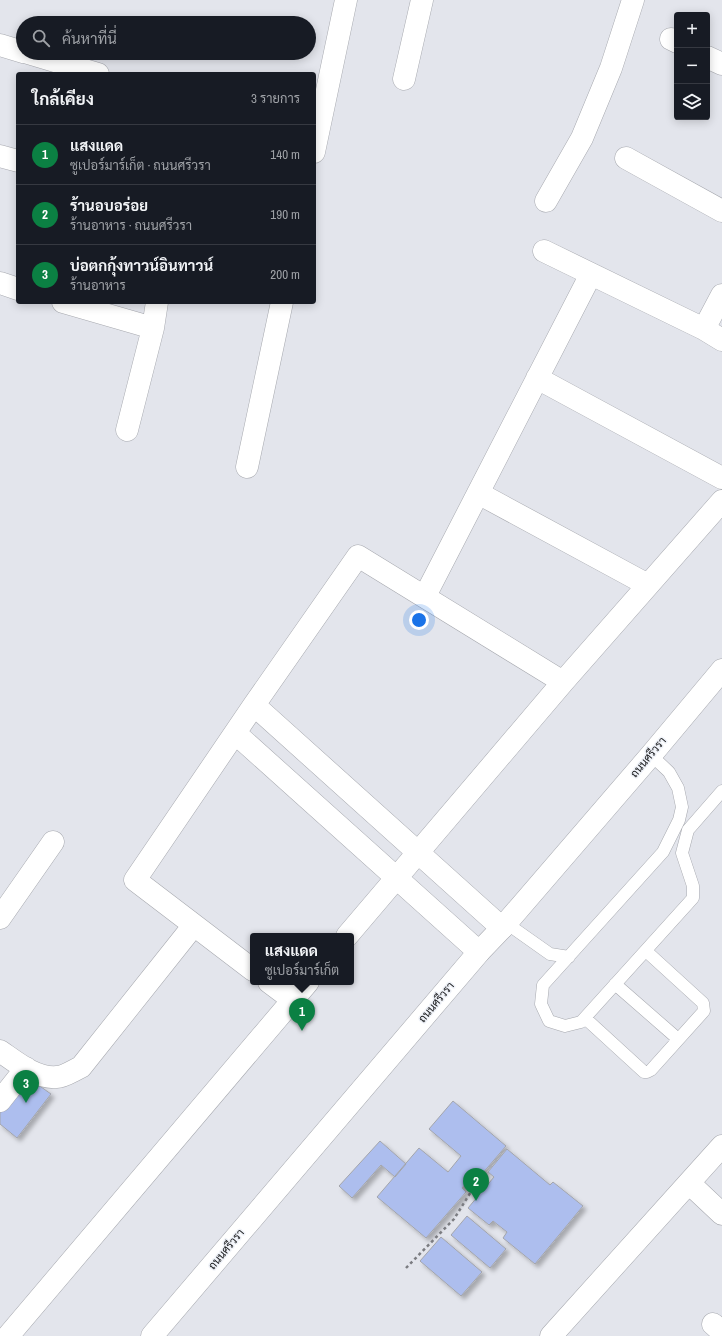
<!DOCTYPE html>
<html lang="th">
<head>
<meta charset="utf-8">
<style>
	:root { --surface:#171b24; --page:#242831; --text:#f1f3f6; --muted:#9ea1a6; --line:#363941; --accent:#0b8043 }
	body { margin:0; font-family:"Archivo Narrow",Sarabun,sans-serif; background:var(--page); color:var(--text) }
	.controls { position:absolute; right:12px; top:12px; display:grid; overflow:hidden; border-radius:4px; box-shadow:0 2px 10px #0003 }
	.controls button { width:36px; height:36px; display:grid; place-items:center; padding:0; border:0; border-bottom:1px solid var(--line); background:var(--surface); color:var(--text); font:20px sans-serif }
	.you { position:absolute; left:419px; top:620px; width:14px; height:14px; margin:-10px; border:3px solid #fff; border-radius:50%; background:#1a73e8; box-shadow:0 0 0 6px #1a73e833 }
	.badge { display:grid; place-items:center; width:26px; height:26px; border-radius:50%; background:var(--accent); color:#fff; font-size:13px; font-weight:700 }
	.pin { position:absolute; translate:-50% -33px; filter:drop-shadow(0 1px 2px #0008) }
	.pin::after { content:''; position:absolute; top:21px; width:14px; height:12px; background:inherit; clip-path:polygon(0 0,100% 0,50% 100%) }
	.popup { position:absolute; left:250px; top:933px; width:104px; height:52px; box-sizing:border-box; display:grid; place-content:center; border-radius:4px; background:var(--surface); filter:drop-shadow(0 1px 3px #0005); font-size:13px; white-space:nowrap; color:var(--muted) }
	.popup b { font-size:15px; color:var(--text) }
	.popup::after { content:''; position:absolute; left:50%; top:100%; margin-left:-8px; border:8px solid transparent; border-top-color:var(--surface) }
	.list { margin:0; padding:0; list-style:none }
	h2 { display:flex; justify-content:space-between; align-items:center; height:52px; margin:0; padding:0 16px; font-size:17px }
	h2 small { font-size:13px; font-weight:400; color:var(--muted) }
	.list li { display:grid; grid-template-columns:26px 1fr auto; gap:12px; align-items:center; box-sizing:border-box; height:60px; padding:0 16px; border-top:1px solid var(--line) }
	.list b { display:block; font-size:15px; white-space:nowrap }
	.list p { margin:0; font-size:13px; white-space:nowrap; color:var(--muted) }
	.list em { font-size:13px; font-style:normal; color:var(--muted) }
	.icon { flex:none; width:22px; height:22px; fill:none; stroke:currentColor; stroke-width:2; stroke-linecap:round; stroke-linejoin:round }
	.map { position:relative; flex:none; width:722px; height:1336px; overflow:hidden }
	.search { position:absolute; background:var(--surface); box-shadow:0 2px 10px #0003; left:16px; top:16px; width:300px; height:44px; display:flex; align-items:center; gap:10px; box-sizing:border-box; padding:0 14px; border-radius:22px; color:var(--muted); font-size:15px }
	.panel { position:absolute; background:var(--surface); box-shadow:0 2px 10px #0003; left:16px; top:72px; width:300px; height:232px; border-radius:4px }
	.map>svg:first-child { display:block }
	.building { fill:#adbeee; stroke:#a3a5ab; filter:url(#shadow) }
	.lines { fill:none; stroke-linecap:round; stroke-linejoin:round }
	.service-casing { stroke:#a7a9af; stroke-width:13 }
	.minor-casing { stroke:#a7a9af; stroke-width:23 }
	.tertiary-casing { stroke:#a7a9af; stroke-width:23 }
	.path { stroke:#7b7c81; stroke-width:2.5; stroke-dasharray:3 3; stroke-linecap:butt }
	.service { stroke:#fff; stroke-width:12 }
	.minor { stroke:#fff; stroke-width:22 }
	.tertiary { stroke:#fff; stroke-width:22 }
	.labels { text-anchor:middle; stroke-width:3; stroke-linejoin:round; paint-order:stroke }
	.street-label { font-size:11px; fill:#17181a; stroke:#f0f3f9 }
</style>
</head>
<body>
<div class="map">
<svg width="722" height="1336" viewBox="0 0 722 1336">
	<defs>
		<filter id="shadow"><feDropShadow dx="3.5" dy="3.5" stdDeviation="2" flood-color="#0004"/></filter>
	</defs>
	<rect width="100%" height="100%" fill="#e3e5ec"/>
	<path class="building" d="M27 1077 51 1094 17 1138 0 1124V1112Z
		M453 1101 506 1146 482 1174 477 1170 462 1188 466 1192 426 1238 377 1197 419 1148 448 1172 461 1156 429 1129Z
		M380 1141 406 1164 395 1177 381 1165 352 1198 339 1186Z
		M507 1149 550 1185 553 1182 583 1206 535 1264 503 1238 507 1232 493 1221 489 1225 468 1208 494 1177 488 1172Z
		M467 1216 506 1249 490 1268 451 1235Z
		M441 1237 482 1272 461 1296 420 1261Z"/>
	<g class="lines">
		<g class="service-casing">
			<path id="service" d="M651 755 669 772 678 788 682 807 679 820 663 852 543 985 541 1004 549 1021 565 1026 581 1022 693 898V886L682 853 688 830 722 791
				M506 923 550 954 569 957
				M615 984 678 1039
				M585 1018 644 1072H647L651 1070 704 1011 703 1003 646 951"/>
		</g>
		<g class="minor-casing">
			<path id="minor" d="M671 39 677 42
				M0 45 23 52
				M28 53 98 74
				M707 57 722 64
				M404 79 422 0
				M314 152 346 0
				M0 156 18 161
				M626 158 722 211
				M546 201 582 138 611 68 633 0
				M544 251 704 329 722 340
				M0 283 18 289
				M63 302 153 328
				M704 329 722 295
				M537 378 722 478
				M127 430 153 328 157 302
				M247 467 282 302
				M478 493 648 585
				M425 596 591 274
				M254 705 502 928
				M235 733 479 952
				M0 918 53 842
				M347 936 563 682 722 501
				M253 970 135 880 254 705 358 556 563 682
				M269 982 293 1000
				M0 1051C16 1062 36 1079 57 1077 64 1077 74 1070 81 1067L194 925
				M0 1101 26 1068
				M689 1183 722 1214
				M713 1324 722 1332
				M8 1336 308 982
				M551 1336 722 1146"/>
		</g>
		<g class="tertiary-casing">
			<path id="tertiary" d="M152 1336 479 952 502 928 651 755 722 670"/>
		</g>
		<path class="path" d="M406 1268 454 1219 482 1174"/>
		<use href="#service" class="service"/>
		<use href="#minor" class="minor"/>
		<use href="#tertiary" class="tertiary"/>
	</g>
	<g class="labels">
		<g class="street-label">
			<text transform="translate(648 757) rotate(-50)" y="4">ถนนศรีวรา</text>
			<text transform="translate(436 1002) rotate(-50)" y="4">ถนนศรีวรา</text>
			<text transform="translate(226 1249) rotate(-50)" y="4">ถนนศรีวรา</text>
		</g>
	</g>
</svg>
<div class="controls">
<button>+</button>
<button>−</button>
<button><svg class="icon" aria-label="layers" viewBox="0 0 24 24"><path d="M12 4l9 5-9 5-9-5zM3 14l9 5 9-5"/></svg></button>
</div>
<div class="you"></div>
<div class="pin badge" style="left:302px;top:1031px">1</div>
<div class="popup"><b>แสงแดด</b>ซูเปอร์มาร์เก็ต</div>
<div class="pin badge" style="left:476px;top:1201px">2</div>
<div class="pin badge" style="left:26px;top:1103px">3</div>
<div class="search"><svg class="icon" aria-label="search" viewBox="0 0 24 24"><circle cx="10" cy="10" r="6"/><path d="M15 15l6 6"/></svg>ค้นหาที่นี่</div>
<section class="panel">
<h2>ใกล้เคียง<small>3 รายการ</small></h2>
<ul class="list">
<li><span class="badge">1</span><div><b>แสงแดด</b><p>ซูเปอร์มาร์เก็ต · ถนนศรีวรา</p></div><em>140 m</em></li>
<li><span class="badge">2</span><div><b>ร้านอบอร่อย</b><p>ร้านอาหาร · ถนนศรีวรา</p></div><em>190 m</em></li>
<li><span class="badge">3</span><div><b>บ่อตกกุ้งทาวน์อินทาวน์</b><p>ร้านอาหาร</p></div><em>200 m</em></li>
</ul>
</section>
</div>
</body>
</html>
